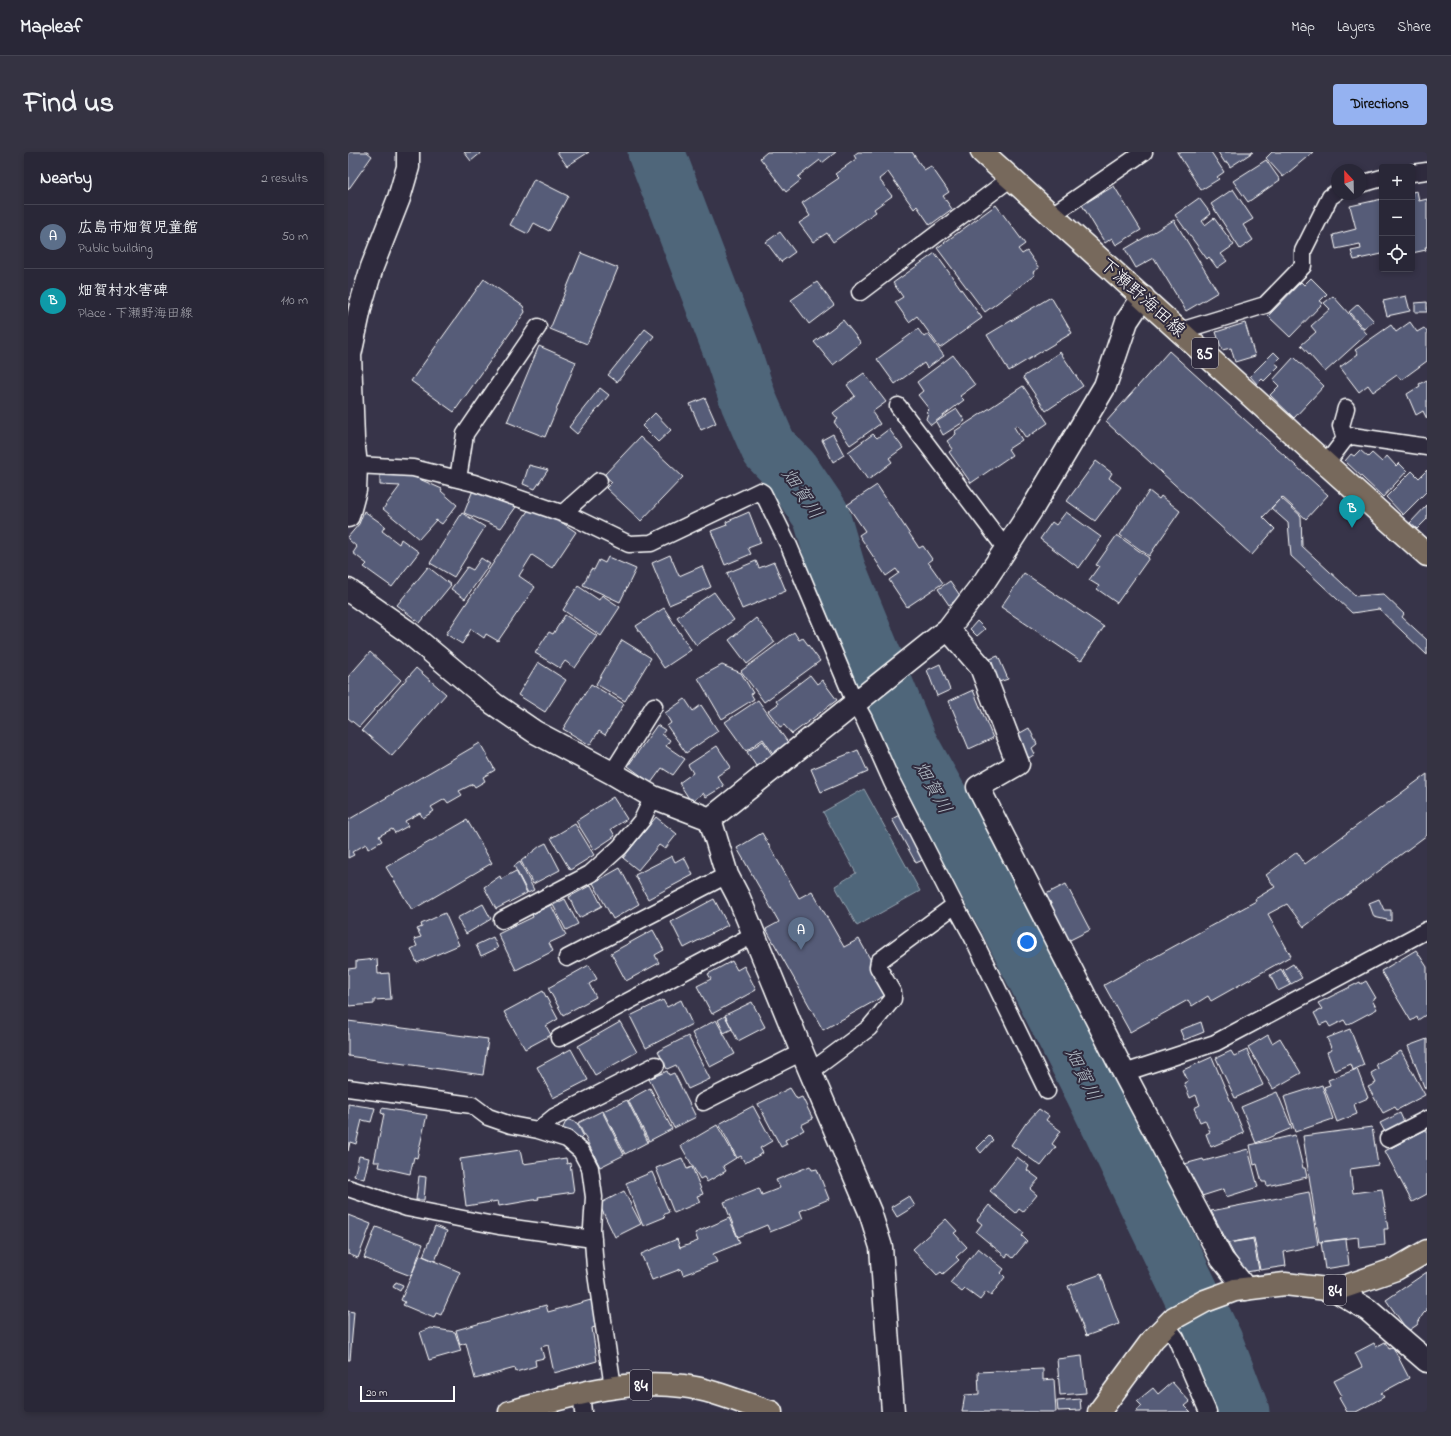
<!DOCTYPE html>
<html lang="en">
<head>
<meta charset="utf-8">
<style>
	:root { --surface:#292737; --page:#353342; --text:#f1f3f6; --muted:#a5a5ad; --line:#454452; --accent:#95b2f1 }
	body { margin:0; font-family:"Indie Flower","Klee One",sans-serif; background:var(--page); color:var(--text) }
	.controls { position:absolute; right:12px; top:12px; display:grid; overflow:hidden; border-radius:4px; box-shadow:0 2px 6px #0003 }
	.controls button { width:36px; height:36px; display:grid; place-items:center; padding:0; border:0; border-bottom:1px solid var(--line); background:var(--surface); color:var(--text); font:20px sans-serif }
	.compass { position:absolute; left:983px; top:12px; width:36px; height:36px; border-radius:50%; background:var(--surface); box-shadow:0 2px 6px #0003; rotate:338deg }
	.scale { position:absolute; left:12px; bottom:10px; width:95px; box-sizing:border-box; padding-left:4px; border:2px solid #fff; border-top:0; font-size:11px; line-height:14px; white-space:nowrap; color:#fff; -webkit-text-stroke:3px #2f2a3d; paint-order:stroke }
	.you { position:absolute; left:679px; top:790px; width:14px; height:14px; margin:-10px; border:3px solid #fff; border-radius:50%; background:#1a73e8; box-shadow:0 0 0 6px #1a73e833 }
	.badge { display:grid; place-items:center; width:26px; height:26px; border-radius:50%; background:var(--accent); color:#fff; font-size:13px; font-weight:700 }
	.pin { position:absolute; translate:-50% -33px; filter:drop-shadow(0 1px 2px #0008) }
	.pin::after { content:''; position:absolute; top:21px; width:14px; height:12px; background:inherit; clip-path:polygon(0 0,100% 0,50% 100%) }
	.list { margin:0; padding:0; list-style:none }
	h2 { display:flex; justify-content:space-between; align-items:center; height:52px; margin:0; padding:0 16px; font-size:17px }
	h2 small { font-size:13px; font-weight:400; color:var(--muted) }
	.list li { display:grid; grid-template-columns:26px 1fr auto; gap:12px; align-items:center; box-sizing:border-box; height:64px; padding:0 16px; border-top:1px solid var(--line) }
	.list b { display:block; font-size:15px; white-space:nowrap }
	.list p { margin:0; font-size:13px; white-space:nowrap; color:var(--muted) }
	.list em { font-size:13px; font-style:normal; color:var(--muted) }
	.icon { flex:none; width:22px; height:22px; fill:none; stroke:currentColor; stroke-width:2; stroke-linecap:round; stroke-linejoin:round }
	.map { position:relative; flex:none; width:1079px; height:1260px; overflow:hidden; border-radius:4px }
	header { display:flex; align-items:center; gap:24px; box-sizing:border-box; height:56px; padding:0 20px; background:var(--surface); border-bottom:1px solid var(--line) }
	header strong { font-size:19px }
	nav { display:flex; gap:22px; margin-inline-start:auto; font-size:14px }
	.intro { display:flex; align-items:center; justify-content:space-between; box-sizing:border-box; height:96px; padding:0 24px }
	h1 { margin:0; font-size:28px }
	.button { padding:10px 18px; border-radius:4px; background:var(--accent); color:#111; font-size:14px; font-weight:700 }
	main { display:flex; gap:24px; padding:0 24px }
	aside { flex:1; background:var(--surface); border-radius:4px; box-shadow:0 2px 6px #0003 }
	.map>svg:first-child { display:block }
	.water { fill:#4f667a; stroke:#95a3af }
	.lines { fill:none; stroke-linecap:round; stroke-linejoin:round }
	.river { stroke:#4f667a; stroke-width:57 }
	.building { fill:#575c78; stroke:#fff }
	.lane-casing { stroke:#fff; stroke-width:19 }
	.street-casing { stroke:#fff; stroke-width:25 }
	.primary-casing { stroke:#fff; stroke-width:25 }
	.lane { stroke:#2f2a3d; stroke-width:16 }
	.street { stroke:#2f2a3d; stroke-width:22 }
	.primary { stroke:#77695c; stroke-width:22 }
	.labels { text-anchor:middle; stroke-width:4; stroke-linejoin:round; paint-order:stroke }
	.shield { fill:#2f2a3d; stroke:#c1bfc5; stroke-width:1 }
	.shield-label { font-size:17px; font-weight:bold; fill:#fff }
	.street-label { font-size:18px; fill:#fff; stroke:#2f2a3d }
	.water-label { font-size:19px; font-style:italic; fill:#b0bac3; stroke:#2f2a3d }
</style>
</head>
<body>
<header>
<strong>Mapleaf</strong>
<nav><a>Map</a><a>Layers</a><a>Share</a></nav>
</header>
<div class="intro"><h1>Find us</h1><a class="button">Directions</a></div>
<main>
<aside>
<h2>Nearby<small>2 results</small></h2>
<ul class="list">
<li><span class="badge" style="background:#5c6f8a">A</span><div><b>広島市畑賀児童館</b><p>Public building</p></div><em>50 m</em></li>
<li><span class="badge" style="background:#0f9aa8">B</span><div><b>畑賀村水害碑</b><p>Place · 下瀬野海田線</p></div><em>110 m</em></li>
</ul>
</aside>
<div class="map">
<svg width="1079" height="1260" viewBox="0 0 1079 1260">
	<rect width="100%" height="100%" fill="#373449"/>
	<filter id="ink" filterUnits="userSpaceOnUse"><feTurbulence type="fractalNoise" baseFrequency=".025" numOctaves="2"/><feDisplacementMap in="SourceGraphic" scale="8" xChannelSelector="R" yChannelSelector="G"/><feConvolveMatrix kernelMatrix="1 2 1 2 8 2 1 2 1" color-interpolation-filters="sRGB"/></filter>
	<g filter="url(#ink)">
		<path class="water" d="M516 637 572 739 509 774 487 734 508 721 475 660Z"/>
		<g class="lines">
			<path class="river" d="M308 0 384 199 401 250 421 296 443 319 473 363 489 417 561 592 656 762 747 942 866 1189 893 1260"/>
		</g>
		<path class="building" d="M0 0H19L24 4 0 38Z
			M116 0H134L123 9Z
			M209 0H241L219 14Z
			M419 0H488L474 11 472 8 450 25 453 28 438 40 412 6Z
			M510 0H564L576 18 583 14 601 40 595 44 604 57 582 73 569 54 566 57 540 20 531 27 544 44 526 57 528 60 485 90 479 81 465 90 451 71 462 64 454 51 491 26 487 22 508 7 506 3Z
			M829 0H863L876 20 869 25 871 27 853 38Z
			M870 0H905L882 15 879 10 877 11Z
			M924 0H965L935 25 918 6Z
			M918 8 932 28 900 50 885 29Z
			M186 27 220 44 201 79 186 71 180 82 162 73Z
			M766 34 793 78 768 93 764 86 757 91 734 53Z
			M885 37 905 67 895 73 905 88 892 97 863 52Z
			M1069 39 1071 49 1079 47V95H1077L1078 98 1064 101V40Z
			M851 46 863 62 854 69 857 73 866 66 886 93 873 102 879 109 869 116 861 105 859 107 827 63Z
			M1034 47V102L1006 108 1003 99 1013 97 1012 92 988 97 985 83 1008 77 1002 54Z
			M648 53 677 92 670 97 674 102 679 99 691 116 685 120 687 123 637 160 589 96Z
			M826 68 870 140 838 159 806 106 788 116 777 97Z
			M432 80 447 100 433 110 418 90Z
			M233 101 270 116 239 192 202 177Z
			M587 101 634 166 592 196 569 164 561 170 547 150 555 145 545 131Z
			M963 126 979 142 972 149 975 151 942 185 920 164 953 130 956 133Z
			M136 127 175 154 177 160 106 260 63 229Z
			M469 130 486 153 461 172 443 148Z
			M985 144 1019 182 977 220 953 193 968 180 963 174 982 157 976 151Z
			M1058 144 1062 159 1039 164 1035 149Z
			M703 145 724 181 661 219 639 183Z
			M1079 150V160H1067V151Z
			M1010 152 1026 169 1016 177 1001 160Z
			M495 168 513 191 485 213 466 190Z
			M1062 170 1069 180 1076 176 1079 180V209L1053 228 1049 223 1025 240 1020 233 1011 240 992 215 1010 202 1007 198 1043 173 1048 180Z
			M897 171 907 204 887 210 883 196 874 198 868 180Z
			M297 177 306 184 269 230 260 223Z
			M570 177 576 185 580 182 596 204 579 216 576 211 547 232 529 207Z
			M191 194 228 210 197 285 159 270Z
			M821 199 980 343 958 367 934 345 915 365 927 377 904 403 758 270Z
			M712 200 735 234 698 259 675 225Z
			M926 200 932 206 927 211 931 214 916 229 914 227 909 232 902 224Z
			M605 203 627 233 612 244 616 248 583 273 578 267 580 261 578 260 581 257 570 243 575 239 569 230Z
			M946 205 976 234 946 266 922 243 931 234 925 228Z
			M516 221 538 250 524 260 532 272 502 293 486 270 490 267 485 261 507 244 499 233Z
			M1079 228V267L1075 259 1068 263 1059 242 1072 234 1071 232Z
			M675 234 700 271 678 286 669 273 666 275 674 288 660 297 664 303 623 331 601 300 605 297 599 289 608 282 607 279Z
			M252 236 261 243 229 282 221 275Z
			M357 246 368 271 353 278 342 252Z
			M609 257 617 269 595 283 588 270Z
			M307 261 323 278 310 290 294 274Z
			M541 277 555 296 541 306 544 310 520 328 500 300 525 282 529 286Z
			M485 282 496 303 485 310 474 288Z
			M292 285 335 325 293 369 258 336 264 330 256 323Z
			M1012 298 1020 305 1024 301 1034 310 1039 304 1048 314 1051 311 1059 319 1035 345 997 309 1003 302 1006 304Z
			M748 309 764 321 761 326 773 335 747 369 719 349Z
			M181 313 200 318 187 337 175 332Z
			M1079 318V339L1055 363 1038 345 1064 319 1071 326Z
			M32 320 60 322 94 337 93 339 109 353 94 372 88 368 71 387 35 357 52 334 32 333Z
			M529 333 571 396 575 394 584 407 580 410 595 431 559 455 541 428 551 421 548 417 538 424 511 383 517 379 499 353Z
			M125 338 168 355 153 376 116 361Z
			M801 339 811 347 813 344 832 359 801 404 772 383Z
			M933 346 953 364 954 394 1008 444 1035 442 1056 462 1054 465 1079 488V503L1031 457 1004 461 943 404 940 371 923 356Z
			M185 351 228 380 204 416 184 403 171 424 187 435 150 489 138 482 136 486 123 477 114 492 98 482Z
			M1079 353V367L1069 377 1062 371Z
			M16 359 37 374 34 379 51 392 53 387 71 400 44 435 16 415 19 412 5 401 9 395 0 387V385L11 372Z
			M401 360 413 391 400 396 403 402 377 413 363 379 379 373 378 370Z
			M718 360 753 385 731 416 692 387 704 370 708 373Z
			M114 361 137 375 106 425 82 411Z
			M769 383 801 406 769 451 749 437 751 434 741 428 751 414 748 413Z
			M322 403 331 424 354 414 363 435 321 453 304 411Z
			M260 405 288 417 272 450 235 433 243 417 246 418 251 408 257 411Z
			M133 406 142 412 117 447 103 437 119 415 125 418Z
			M408 409 411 416 426 410 438 439 394 457 379 421Z
			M80 415 103 433 72 471 49 453Z
			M676 421 756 475 733 509 653 455Z
			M602 429 613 445 601 453 590 437Z
			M230 434 251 448 254 443 272 455 253 484 215 458Z
			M366 440 386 468 348 493 329 465Z
			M316 456 343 498 316 516 288 474Z
			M217 463 249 484 227 516 217 509 212 516 187 501 201 480 205 482Z
			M408 466 427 490 399 512 381 488Z
			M629 469 637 477 629 484 622 477Z
			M446 480 451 488 455 486 472 509 416 550 393 519Z
			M274 488 303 506 277 549 248 532Z
			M22 500 53 528 11 575 0 566V525Z
			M650 504 660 527 651 530 642 507Z
			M190 510 218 528 197 560 170 543Z
			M592 512 602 538 589 544 579 518Z
			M374 513 393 521 405 541 403 542 406 547 374 567 350 526Z
			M68 516 98 542 44 604 14 578Z
			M462 523 469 532 474 528 489 548 444 582 436 573 432 575 420 559 430 552 428 549Z
			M243 532 276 552 257 583 251 579 242 593 215 577Z
			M625 538 645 586 621 597 601 549Z
			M337 547 345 559 353 553 370 579 338 601 319 574 323 571 317 561Z
			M410 548 441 592 426 603 415 587 398 599 377 570Z
			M309 573 317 578 314 582 322 588 318 594 337 607 325 623 314 616 303 631 280 614Z
			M681 576 689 592 684 596 687 602 681 606 677 600 674 601 665 585Z
			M415 589 425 604 408 614 399 600Z
			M132 591 147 618 135 625 137 629 127 635 125 632 111 639 114 643 100 651 97 647 83 655 86 659 75 666 72 661 57 669 60 674 47 681 44 677 31 684 34 689 20 697 18 692 4 700 6 703 0 706V668Z
			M369 594 383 615 369 624 376 634 358 645 355 641 346 648H342L331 631 345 621 340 613Z
			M510 598 520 620 473 640 463 617Z
			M1079 622V683L956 775 939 752 920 762 943 804 863 849 860 844 844 854 840 848 782 880 756 833 908 749 907 747 927 735 918 723 949 700 957 712Z
			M265 645 279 667 263 677 267 684 246 698 228 669Z
			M553 662 577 707 568 711 544 667Z
			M308 665 329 682 317 697 311 693 290 718 275 706Z
			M119 668 144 711 64 758 38 715Z
			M227 672 246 703 222 718 203 686Z
			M414 681 451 746 464 739 496 795 511 787 541 841 475 878 418 777 431 770 389 696Z
			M198 691 212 718 185 732 173 709 192 694Z
			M324 704 327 710 336 705 345 723 300 747 287 723Z
			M172 710 186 738 180 741 166 714Z
			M272 716 291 752 265 767 245 731Z
			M168 719 179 741 148 757 136 735 152 724 153 727Z
			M718 732 742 778 720 789 696 743Z
			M243 733 254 754 231 766 221 745Z
			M217 747 230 772 218 778 205 753Z
			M366 747 380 773 336 796 323 770Z
			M1031 747 1036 758H1043V769L1026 765 1021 751Z
			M135 752 143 767 118 782 109 766Z
			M203 753 218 783 201 791 205 799 168 818 150 782 185 765 184 762Z
			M97 761 111 793 69 811 63 797 69 794 66 787 73 785 69 777 74 775 73 772Z
			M305 778 316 798 307 803 311 811 278 829 263 801Z
			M145 785 150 796 133 804 128 793Z
			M1068 798 1079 815V862L1070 868 1069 865 1063 869 1033 819Z
			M29 807 30 822 41 821 43 847 26 848V852L1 854 0 850V817L8 816V809Z
			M384 809 389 818 396 814 408 838 364 862 349 834 363 827 360 822Z
			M945 812 954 826 943 832 935 818Z
			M241 813 249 827 241 832 248 845 215 863 200 836Z
			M933 817 942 833 930 839 922 823Z
			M1018 829 1028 846 1024 848 1029 857 999 873 996 868 982 875 979 870 972 873 966 861 974 857 970 851 1012 830 1013 832Z
			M195 839 210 867 198 874 203 883 177 897 156 860Z
			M315 848 319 855 333 848 344 872 298 896 282 864Z
			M404 850 417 875 390 889 377 863Z
			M377 864 384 877 376 881 370 868Z
			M368 868 387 902 362 915 344 881Z
			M0 869 140 887 135 923 0 904Z
			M272 870 289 900 247 923 230 894Z
			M853 870 856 880 836 888 832 878Z
			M1002 877 1016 913 1005 918 1003 912 986 919 979 900 984 898 979 886Z
			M920 883 924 891 932 886 953 921 925 937 900 895Z
			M340 884 362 927 340 937 328 913 319 917 310 899Z
			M1079 887V936L1077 937 1060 894Z
			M223 897 240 928 205 946 189 915Z
			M899 898 915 933 887 946 868 906 883 899 886 904Z
			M1053 899 1077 943 1049 958 1047 955 1035 961 1020 935 1028 931 1023 921 1030 917 1028 912Z
			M864 905 896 981 863 995 858 982 862 980 857 968 852 970 846 956 852 953 848 943 842 946 836 931 840 929 835 918Z
			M1009 917 1020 946 1006 952 1009 962 989 970 976 935 982 933 980 928Z
			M319 919 321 923 326 921 348 965 326 976 301 927Z
			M974 933 985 967 947 980 936 945Z
			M302 936 324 977 301 989 280 948Z
			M442 936 449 947 454 945 465 967 453 973 456 978 437 988 439 992 433 995 410 952Z
			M929 940 944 976 908 991 893 955Z
			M279 948 300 990 277 1002 255 959Z
			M0 952 27 956 23 970 14 968 8 992 2 990 0 999Z
			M405 954 424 989 412 996 415 1001 397 1011 393 1004 389 1006 371 972Z
			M34 956 79 963 69 1006 66 1005 62 1022 31 1015 32 1010H26L36 962 33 961Z
			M691 957 701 964 698 968 713 979 704 992 708 995 693 1014 663 993 678 971Z
			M254 959 276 1003 252 1015 230 971Z
			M1052 961 1057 972 1038 982 1032 971Z
			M219 967 229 971 235 983 233 986 214 978Z
			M369 973 388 1006 375 1014 378 1019 359 1030 356 1025 352 1027 333 994Z
			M1024 975 1030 1013 1002 1017 1005 1041 1034 1037 1040 1077H1036L1037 1093 1011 1096 1010 1085 971 1090 955 984Z
			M1079 977V1042L1064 1050 1037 999Z
			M947 983 955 1016H957L959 1025 919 1034 918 1030H914L909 1012 906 1013 902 993Z
			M641 984 645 988 633 1001 629 996Z
			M900 997 910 1035 878 1045 876 1037 854 1044 853 1040 846 1043 829 1014 855 1007 856 1009Z
			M172 998 175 1012 218 1006 219 1012 222 1011 226 1040 190 1045 191 1047 151 1054 150 1049 118 1054 112 1007Z
			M11 1004 21 1006 16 1027 6 1024Z
			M669 1005 681 1014 679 1018 691 1027 682 1037 689 1043 675 1060 671 1057 668 1061 642 1039Z
			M334 1006 339 1017 344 1015 355 1042 349 1044 352 1050 326 1061 308 1016Z
			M462 1014 464 1018 469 1017 481 1047 452 1059 455 1067 422 1080 419 1073 390 1085 376 1050 411 1036 414 1043 432 1036 428 1028Z
			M304 1020 321 1060 315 1063 317 1065 295 1074 278 1031Z
			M71 1024 78 1025 76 1048H68Z
			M276 1039 293 1072 267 1085 251 1052Z
			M961 1040 970 1093 936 1100 938 1114 912 1118 906 1086 880 1091 863 1059Z
			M561 1044 567 1054 549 1065 543 1055Z
			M641 1053 676 1081 674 1084 679 1089 665 1106 660 1102 658 1105 628 1080 634 1072 629 1068Z
			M0 1063 23 1072 10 1106 0 1102Z
			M381 1066 392 1091 365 1102 369 1110 335 1123 333 1117 304 1128 293 1102 329 1087 332 1096 350 1089 347 1081Z
			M598 1067 609 1079 606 1081 619 1095 608 1105 611 1108 595 1122 593 1120 589 1123 565 1097Z
			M87 1074 99 1079 87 1109 75 1104Z
			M28 1075 75 1092 63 1124 16 1106Z
			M905 1087 911 1118 898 1120 892 1114 880 1091Z
			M998 1087 1001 1113 977 1117 973 1090Z
			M630 1096 656 1117 653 1121 657 1125 643 1144 638 1140 632 1148 617 1137 614 1140 602 1131Z
			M72 1103 112 1120 93 1163 88 1161 86 1166 55 1153 57 1150 53 1148Z
			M1079 1120V1158L1075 1162 1069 1173 1060 1179 1038 1148Z
			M753 1122 771 1172 738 1184 720 1134Z
			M48 1130 55 1133 52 1139 45 1135Z
			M243 1148 250 1174 244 1176 249 1209 206 1221 200 1193 193 1195 196 1206 187 1208 188 1214 168 1220 167 1216 127 1227 118 1191 112 1193 108 1178 198 1153 200 1160Z
			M0 1159 6 1160 2 1208H0Z
			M83 1176 107 1180 113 1199 81 1208 72 1180Z
			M1037 1190 1041 1197 1045 1195 1061 1226 1033 1241 1036 1245 1008 1260H999L991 1246 994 1244 986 1229 1014 1215 1007 1201 1026 1191 1028 1195Z
			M734 1204 738 1241 712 1243 709 1207Z
			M695 1217V1228L706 1227 708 1260H614L617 1243 631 1242 630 1220Z
			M824 1230 842 1250 837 1254 843 1260H787L794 1254 789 1249 805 1236 810 1242Z
			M732 1247 733 1258 710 1259 709 1249Z"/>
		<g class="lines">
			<g class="lane-casing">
				<path id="lane" d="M1064 21 1079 19
					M1013 32 1034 26
					M704 63 796 0
					M512 140 663 26
					M832 179 917 153 955 114V99L982 45 989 40
					M550 254 658 397
					M997 287 993 274 998 256
					M978 312 997 287 1004 284 1079 295
					M8 313 65 316 126 331 225 365 281 392 303 391 412 339 415 341 441 394 507 551 516 567 544 630 607 753 531 809 530 815 545 841V847L521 876 462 920
					M110 327 117 282 190 175
					M215 361 251 329
					M264 621 306 554
					M607 753 625 786 699 939
					M154 768 242 722 272 695 294 668 305 645
					M219 806 379 723
					M211 886 405 783
					M776 921 867 891 1079 778
					M0 936 124 953 140 965 163 973 190 978 219 987 233 999 242 1016 246 1045 244 1076 247 1115 265 1235
					M355 950 454 900
					M190 978 206 965 308 913
					M1040 987 1079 967
					M0 1036 59 1056 151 1074 245 1087
					M818 1173 828 1186 860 1260
					M233 1241 235 1260"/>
			</g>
			<g class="street-casing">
				<path id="street" d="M0 364 7 338 8 313 5 287 2 203 13 152 24 115 51 46 60 15V0
					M0 438 60 480 146 552 187 580 264 621 305 645 362 667 379 723 391 746 454 900 522 1060 533 1095 545 1260
					M600 477 633 515 670 612 630 635 776 921 874 1107 898 1137
					M362 667 600 477 636 430 684 357 757 234 779 169 795 145
					M987 1138 1020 1158 1079 1209"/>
			</g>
			<g class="primary-casing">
				<path id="primary" d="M634 0 978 312 1079 403
					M162 1260C218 1245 276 1226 335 1234 366 1238 394 1251 423 1260
					M751 1260 805 1187 826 1166 857 1149 887 1138 937 1132 987 1138 1048 1117 1079 1099"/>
			</g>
			<use href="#lane" class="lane"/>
			<use href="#street" class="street"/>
			<use href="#primary" class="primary"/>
		</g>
	</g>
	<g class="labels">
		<g class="shield">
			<rect x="844" y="186" width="26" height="30" rx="3"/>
			<rect x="976" y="1123" width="22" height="30" rx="3"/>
			<rect x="282" y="1218" width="22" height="30" rx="3"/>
		</g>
		<g class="shield-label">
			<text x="857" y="207">85</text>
			<text x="987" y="1144">84</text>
			<text x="293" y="1239">84</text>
		</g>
		<g class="street-label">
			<text transform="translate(795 145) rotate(42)" y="6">下瀬野海田線</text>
		</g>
		<g class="water-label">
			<text transform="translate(455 341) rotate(56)" y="7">畑賀川</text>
			<text transform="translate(586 635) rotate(61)" y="7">畑賀川</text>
			<text transform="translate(736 922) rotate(64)" y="7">畑賀川</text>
		</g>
	</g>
</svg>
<div class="controls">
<button>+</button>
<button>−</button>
<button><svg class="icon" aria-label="locate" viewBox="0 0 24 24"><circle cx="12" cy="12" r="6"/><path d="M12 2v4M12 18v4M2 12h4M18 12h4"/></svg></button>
</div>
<svg class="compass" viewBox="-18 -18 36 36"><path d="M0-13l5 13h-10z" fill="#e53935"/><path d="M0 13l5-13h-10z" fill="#a5a5ad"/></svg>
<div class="scale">20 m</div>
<div class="you"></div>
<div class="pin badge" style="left:453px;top:798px;background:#5c6f8a">A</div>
<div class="pin badge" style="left:1004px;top:376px;background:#0f9aa8">B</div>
</div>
</main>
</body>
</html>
